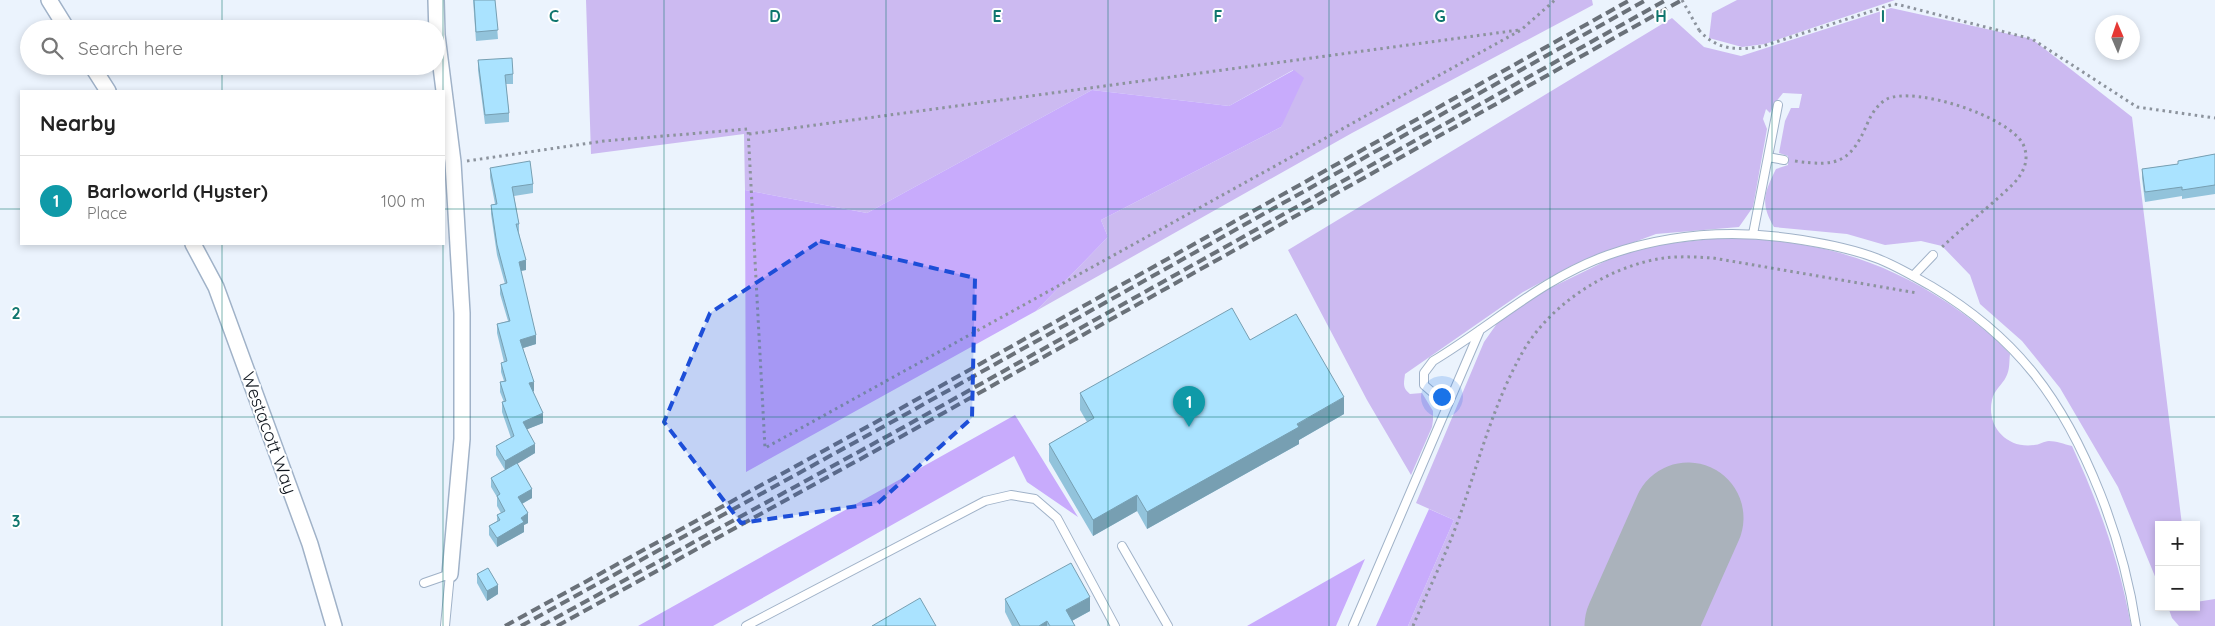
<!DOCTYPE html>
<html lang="en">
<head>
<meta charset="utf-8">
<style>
	:root { --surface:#fff; --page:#f2f2f2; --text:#222; --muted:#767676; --line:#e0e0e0; --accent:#3a7406 }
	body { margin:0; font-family:Quicksand,sans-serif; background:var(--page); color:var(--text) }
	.controls { position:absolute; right:15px; bottom:15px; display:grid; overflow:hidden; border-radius:0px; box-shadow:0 2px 8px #0003 }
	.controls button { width:45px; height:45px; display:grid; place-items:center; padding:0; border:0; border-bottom:1px solid var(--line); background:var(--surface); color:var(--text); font:25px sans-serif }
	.compass { position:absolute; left:2095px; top:15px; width:45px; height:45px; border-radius:50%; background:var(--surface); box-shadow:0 2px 8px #0003; rotate:358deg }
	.you { position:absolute; left:1441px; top:396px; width:18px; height:18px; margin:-12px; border:4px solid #fff; border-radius:50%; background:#1a73e8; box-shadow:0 0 0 8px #1a73e833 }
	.badge { display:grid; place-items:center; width:32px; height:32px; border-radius:50%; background:var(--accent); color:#fff; font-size:16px; font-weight:700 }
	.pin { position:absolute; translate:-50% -41px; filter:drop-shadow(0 1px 2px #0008) }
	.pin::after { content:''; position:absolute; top:26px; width:18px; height:15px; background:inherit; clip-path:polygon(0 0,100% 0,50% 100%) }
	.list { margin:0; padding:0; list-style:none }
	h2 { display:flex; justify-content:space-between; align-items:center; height:65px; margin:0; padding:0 20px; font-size:21px }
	h2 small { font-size:16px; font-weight:400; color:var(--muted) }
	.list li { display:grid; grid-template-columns:32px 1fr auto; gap:15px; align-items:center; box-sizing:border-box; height:90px; padding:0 20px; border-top:1px solid var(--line) }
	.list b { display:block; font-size:19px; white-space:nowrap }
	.list p { margin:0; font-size:16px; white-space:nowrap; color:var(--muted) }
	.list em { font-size:16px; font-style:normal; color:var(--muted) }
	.icon { flex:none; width:28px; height:28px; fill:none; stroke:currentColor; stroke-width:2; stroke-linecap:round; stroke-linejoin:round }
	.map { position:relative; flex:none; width:2215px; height:626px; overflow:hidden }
	.search { position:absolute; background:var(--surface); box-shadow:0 2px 8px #0003; left:20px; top:20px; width:425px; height:55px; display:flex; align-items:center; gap:12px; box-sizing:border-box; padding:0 18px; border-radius:28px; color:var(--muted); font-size:19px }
	.panel { position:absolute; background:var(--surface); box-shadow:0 2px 8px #0003; left:20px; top:90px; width:425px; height:155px; border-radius:0px }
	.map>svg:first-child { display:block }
	.green { fill:#ccbaf1 }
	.forest { fill:#c8abfc }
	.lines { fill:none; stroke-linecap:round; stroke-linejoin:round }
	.runway { stroke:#aab2bb; stroke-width:111 }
	.service-casing { stroke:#a0b2c8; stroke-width:10 }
	.minor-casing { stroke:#a0b2c8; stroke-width:18 }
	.path { stroke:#8c939d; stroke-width:3; stroke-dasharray:2.5 4; stroke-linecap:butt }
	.service { stroke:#fff; stroke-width:8 }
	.minor { stroke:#fff; stroke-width:15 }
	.rail { stroke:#6a7179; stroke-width:4; stroke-dasharray:10 5; stroke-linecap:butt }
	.path-bridge { stroke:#8c939d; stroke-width:3; stroke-dasharray:2.5 4; stroke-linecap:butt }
	.wall { fill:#92c3db }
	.shaded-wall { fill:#779fb2 }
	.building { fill:#aae3ff; stroke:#779fb2 }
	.marked { fill:#1d4ed8; fill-opacity:0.2; stroke:#1d4ed8; stroke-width:4; stroke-dasharray:10 6; stroke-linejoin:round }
	.grid { fill:none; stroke:#0f766e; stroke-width:1; stroke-opacity:0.55 }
	.labels { text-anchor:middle; stroke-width:4; stroke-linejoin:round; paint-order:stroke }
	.street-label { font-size:18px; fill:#11171f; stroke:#fff }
	.grid-label { font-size:16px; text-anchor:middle; font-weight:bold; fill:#0f766e; stroke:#fff; stroke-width:4; stroke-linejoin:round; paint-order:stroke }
</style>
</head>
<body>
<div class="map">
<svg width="2215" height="626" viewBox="0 0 2215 626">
	<rect width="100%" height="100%" fill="#ebf3fd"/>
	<path class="green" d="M586 0H1592L1593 5 1352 133 1036 311 1108 237 1101 220 1281 127 1293 70 1229 106 1092 90 867 213 745 190 744 134 591 154Z
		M1737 0H1895L1765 44 1742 47 1709 38 1712 13Z
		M1891 8 2032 39 2132 117 2182 525H2159V586L2118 487 2060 388 2022 341 1980 304 1970 275 1942 246 1921 241 1885 245 1847 234 1774 227C1760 203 1764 193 1776 169L1788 165V156L1779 153 1785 121 1791 108H1799L1802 94 1783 93 1775 103 1770 113 1766 109 1763 119 1767 129 1753 207 1739 227 1656 234 1573 265 1523 292 1405 374C1404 383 1402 388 1410 394L1422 393 1433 411V420L1432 427 1411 475 1367 400 1288 250 1672 18 1704 47 1741 56Z
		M1720 238C1807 239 1875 255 1948 303 1970 318 1992 334 2010 354 2009 362 2010 370 2006 377 2002 385 1994 390 1992 400 1986 426 2007 449 2034 445 2039 445 2044 441 2049 441 2056 441 2064 444 2072 446 2099 504 2120 563 2131 626H1408L1454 520 1416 503 1484 342 1498 322 1540 293 1616 256 1664 244Z
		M2215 599V626H2179L2172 618 2168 607H2196V602Z"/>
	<path class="forest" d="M1294 70 1304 78 1281 127 1101 220 1108 237 1036 311 746 472 745 190 867 213 1092 90 1229 106Z
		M1015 415 1078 517 1027 482 1014 456 713 626H638Z
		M1429 509 1454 520 1408 626H1376Z
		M1365 559 1336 626H1247Z"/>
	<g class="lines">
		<path class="runway" d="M1640 626 1688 518"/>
		<g class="service-casing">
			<path id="service" d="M1768 157 1784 160
				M1753 234 1778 105
				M1913 276 1933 255
				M1450 399 1432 392 1424 385V373L1433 361C1493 325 1541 279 1608 255 1671 233 1736 229 1802 240 1827 244 1852 249 1876 258 1895 265 1913 276 1931 286 2018 338 2063 400 2100 493 2117 536 2129 579 2136 626
				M1122 546 1168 626
				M424 583 450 574 445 626
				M746 626 985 501 1011 495 1035 499 1057 518 1115 626
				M1353 626 1480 330"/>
		</g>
		<g class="minor-casing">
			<path id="minor" d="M49 0 67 29
				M436 0 437 35 453 162 462 313V439L450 574
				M92 66 108 91
				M193 244 216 287 310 544 334 626"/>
		</g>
		<path class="path" d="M1699 30C1716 50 1738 51 1763 46L1894 4 1900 5 2032 39 2137 107 2215 118
			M749 134 1519 30
			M467 161 604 141 748 129 765 448 1521 30 1555 0
			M1795 161C1837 167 1851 163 1868 122 1872 113 1878 104 1887 99 1915 86 2008 116 2023 144 2031 161 2022 176 2010 187 1988 208 1963 227 1941 248
			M1413 626C1428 590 1446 555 1459 518 1478 464 1493 405 1521 355 1548 305 1608 266 1664 258 1680 256 1697 257 1713 258L1917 293"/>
		<use href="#service" class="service"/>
		<use href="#minor" class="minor"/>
		<path class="rail" d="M505 626 896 411 1630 0
			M521 626 899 418 1646 0
			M541 626 902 428 1666 0
			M557 626 904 435 1682 0"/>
		<path class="path-bridge" d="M1682 0 1699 30"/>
	</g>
	<path class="wall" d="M473 0H495L498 39 476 41Z
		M478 60 513 74V84H506L509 113V122L485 124 478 70Z
		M2215 154V194L2182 199V196L2145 202 2142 178V169L2178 164V161Z
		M490 168 533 184V193L514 196 519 224V233L526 270 521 271 536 344 523 348 534 391 533 392 543 423 527 429 535 453 517 464 532 498 522 504 528 523 524 525V532L497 547 489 535V526L497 521V515L501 513 497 506V497L491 487V478L505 470 496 455V446L511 438 502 412V402H504L500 392V382L504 381 501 372V363L504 362 497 333V324L508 321 500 294V285L505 284 497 255 491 214V205L495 204 490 177Z
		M1250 340 1344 414 1299 440V444L1147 529 1137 511 1093 536 1049 461V444L1087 422 1080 410V393Z
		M477 574 498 594 487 601 477 583Z
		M1005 599 1090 611 1072 621 1075 626H1012L1005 612Z"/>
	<path class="shaded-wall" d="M526 260V270L519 271V262Z
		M536 335V344L520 349V340Z
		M534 382V391L529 393V383Z
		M1344 397V414L1299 440V444L1147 529V512Z
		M543 413V423L523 431V422Z
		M535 444V453L505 471V461Z
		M532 489V498L518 506V497Z
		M1137 495V511L1093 536V520Z
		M528 513V523L524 525V532L497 547V538L521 518Z
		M498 585V594L487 601V591Z
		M1090 597V611L1066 624V610Z
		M1047 621V626H1039Z"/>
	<path class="building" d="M474 0H495L498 30 476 32Z
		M512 58 513 74 505 75 509 113 485 115 478 60Z
		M2215 154V185L2182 190V187L2145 192 2142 169 2178 164V161Z
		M530 161 533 184 512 187 519 224H516L526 260 519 262 536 335 520 340 534 382 529 383 543 413 523 422 535 444 505 461 496 446 514 436 502 402 506 401 500 382 506 381 501 363 507 361 497 324 510 321 500 285 507 283 497 245 491 205 497 204 490 168Z
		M1232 308 1250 340 1296 314 1344 397 1297 424 1299 427 1147 512 1137 495 1093 520 1049 444 1094 418 1080 393Z
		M517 463 532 489 518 497 528 513 521 518 524 522 497 538 489 526 500 520 497 515 505 511 497 496 500 494 491 478Z
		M1071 563 1090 597 1066 610 1075 626H1050L1047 621 1039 626H1020L1005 599Z
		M488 568 498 585 487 591 477 574Z
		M920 598 936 626H872Z"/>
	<path class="marked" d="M820 241 975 278 972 418 878 503 741 523 664 422 710 313Z"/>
	<path class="grid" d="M222 0V29M443 0V91M664 0V626M886 0V626M1108 0V626M1329 0V626M1550 0V626M1772 0V626M1994 0V626M222 66V91M0 209H21M444 209H2215M222 244V626M443 244V626M0 417H2215"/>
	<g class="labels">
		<g class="street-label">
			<text transform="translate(269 433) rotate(70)" y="6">Westacott Way</text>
		</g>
	</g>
	<g class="grid-label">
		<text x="554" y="22">C</text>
		<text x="775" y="22">D</text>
		<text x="997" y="22">E</text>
		<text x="1218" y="22">F</text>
		<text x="1440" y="22">G</text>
		<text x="1661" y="22">H</text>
		<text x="1883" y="22">I</text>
		<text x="16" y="319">2</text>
		<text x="16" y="527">3</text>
	</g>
</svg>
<div class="controls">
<button>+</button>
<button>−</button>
</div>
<svg class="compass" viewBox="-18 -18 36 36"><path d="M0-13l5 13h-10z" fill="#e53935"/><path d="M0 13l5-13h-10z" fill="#767676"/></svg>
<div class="you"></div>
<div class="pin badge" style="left:1189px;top:427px;background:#0f9aa8">1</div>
<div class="search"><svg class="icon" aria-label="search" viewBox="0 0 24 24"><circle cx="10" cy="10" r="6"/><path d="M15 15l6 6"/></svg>Search here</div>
<section class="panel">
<h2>Nearby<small></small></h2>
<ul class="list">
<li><span class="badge" style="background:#0f9aa8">1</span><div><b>Barloworld (Hyster)</b><p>Place</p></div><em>100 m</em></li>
</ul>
</section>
</div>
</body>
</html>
